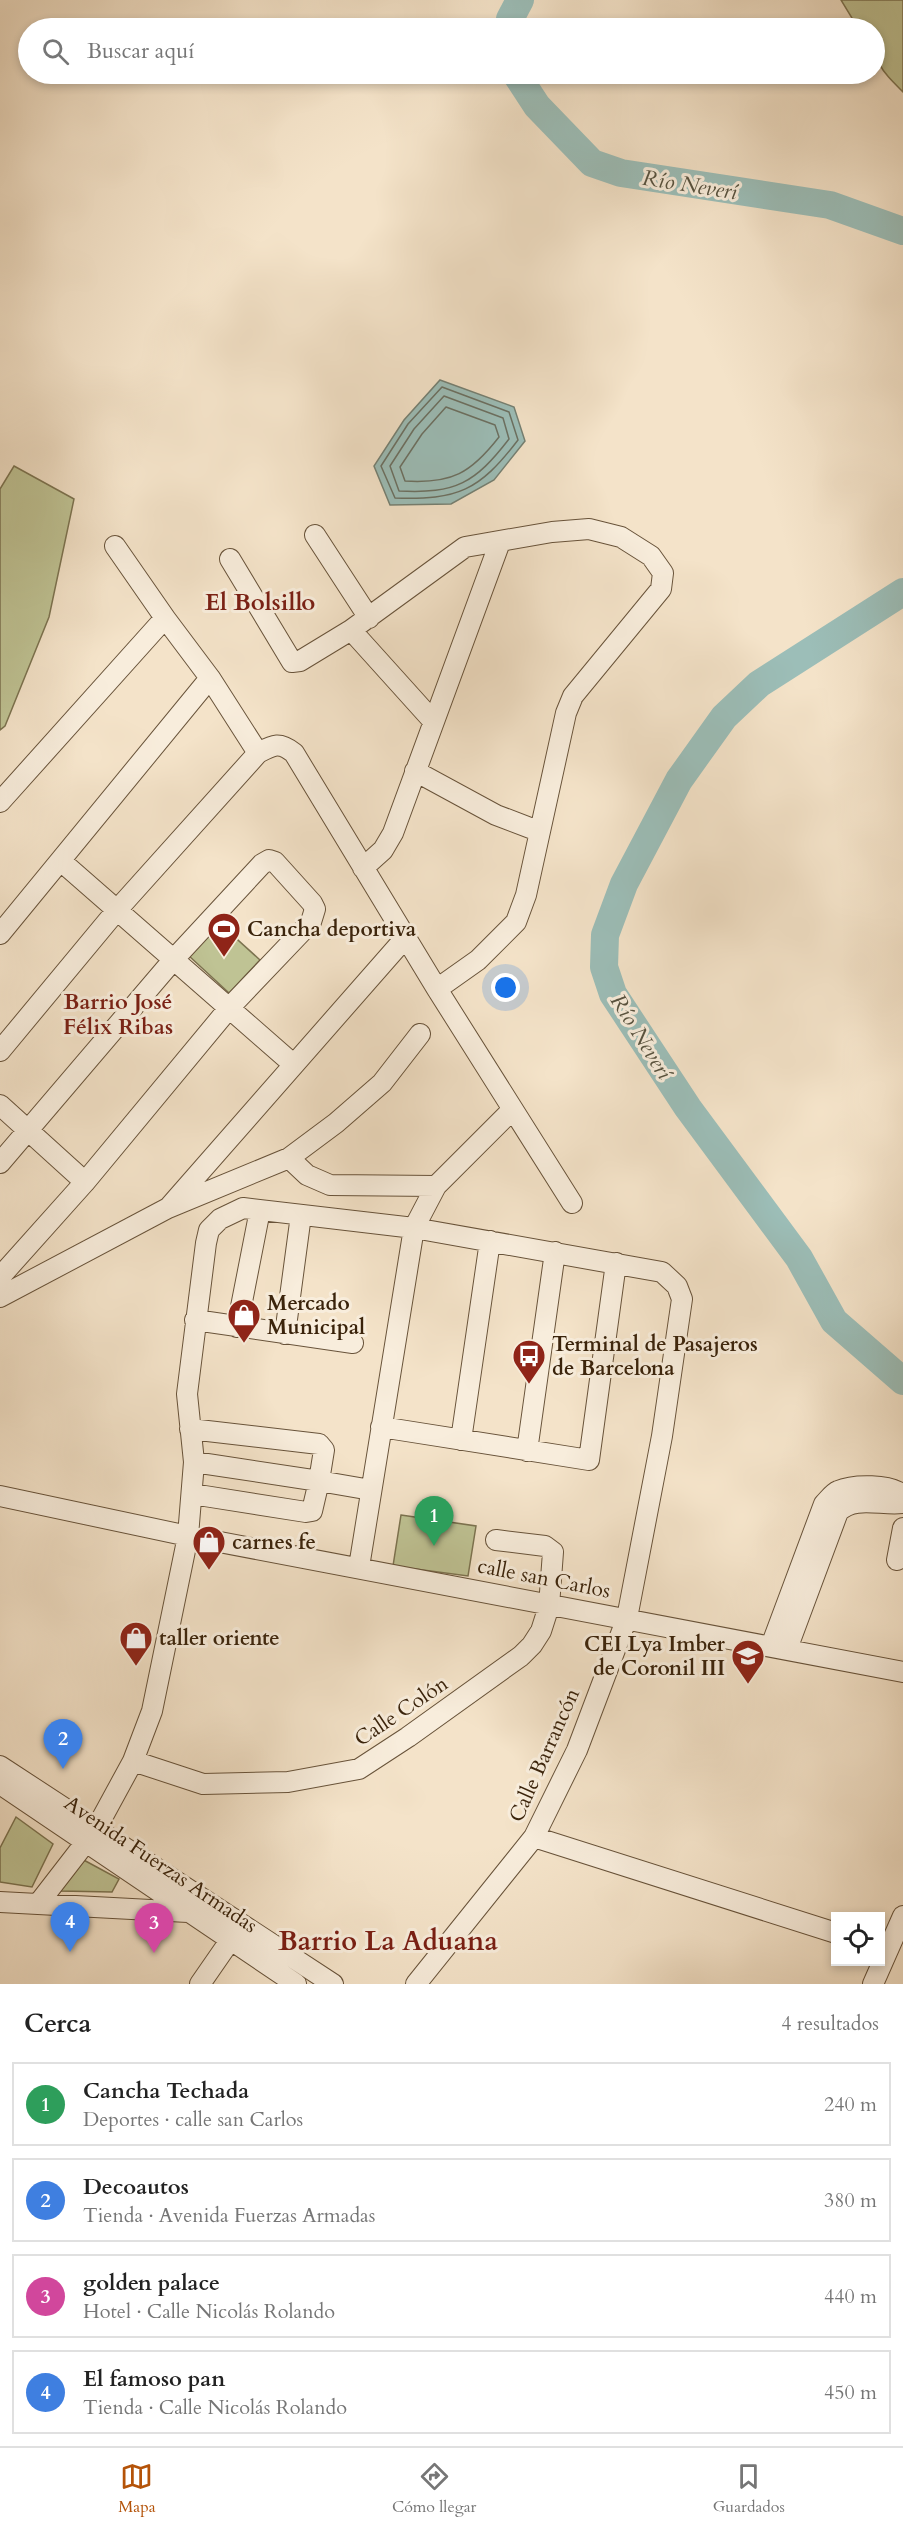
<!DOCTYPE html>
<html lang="es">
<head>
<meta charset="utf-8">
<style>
	:root { --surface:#fff; --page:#f2f2f2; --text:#222; --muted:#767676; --line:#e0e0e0; --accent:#b45309 }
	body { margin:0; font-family:Cardo,serif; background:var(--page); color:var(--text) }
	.controls { position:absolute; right:18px; bottom:18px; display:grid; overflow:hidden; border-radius:0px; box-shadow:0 3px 9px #0003 }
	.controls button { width:54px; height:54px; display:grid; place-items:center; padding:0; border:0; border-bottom:2px solid var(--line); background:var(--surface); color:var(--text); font:30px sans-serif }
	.you { position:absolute; left:506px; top:988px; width:21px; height:21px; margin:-15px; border:4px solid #fff; border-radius:50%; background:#1a73e8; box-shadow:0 0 0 9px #1a73e833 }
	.badge { display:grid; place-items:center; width:39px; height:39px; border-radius:50%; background:var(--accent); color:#fff; font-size:20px; font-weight:700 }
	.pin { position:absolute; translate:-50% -50px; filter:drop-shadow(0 2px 3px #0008) }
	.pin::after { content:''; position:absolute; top:32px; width:21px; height:18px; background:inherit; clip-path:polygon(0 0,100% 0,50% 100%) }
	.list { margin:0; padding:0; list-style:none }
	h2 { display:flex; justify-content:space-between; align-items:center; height:78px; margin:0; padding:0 24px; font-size:26px }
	h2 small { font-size:20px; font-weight:400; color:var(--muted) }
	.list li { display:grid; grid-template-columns:39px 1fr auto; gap:18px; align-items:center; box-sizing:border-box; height:84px; margin:0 12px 12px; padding:0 12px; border:2px solid var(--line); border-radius:0px }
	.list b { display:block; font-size:22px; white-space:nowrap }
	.list p { margin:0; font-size:20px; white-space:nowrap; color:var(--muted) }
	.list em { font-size:20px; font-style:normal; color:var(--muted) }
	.icon { flex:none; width:33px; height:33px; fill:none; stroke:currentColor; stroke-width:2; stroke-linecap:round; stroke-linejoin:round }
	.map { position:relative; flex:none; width:903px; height:1984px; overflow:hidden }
	.search { position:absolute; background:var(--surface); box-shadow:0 3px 9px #0003; left:18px; right:18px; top:18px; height:66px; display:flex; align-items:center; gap:15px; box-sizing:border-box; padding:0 21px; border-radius:33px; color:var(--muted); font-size:22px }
	.sheet { height:462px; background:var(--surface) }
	nav { display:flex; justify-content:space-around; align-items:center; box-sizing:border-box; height:84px; border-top:2px solid var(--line); background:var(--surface); font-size:16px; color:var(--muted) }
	nav a { display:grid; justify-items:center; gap:3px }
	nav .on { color:var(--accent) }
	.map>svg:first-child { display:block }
	.green { fill:#bfc394; stroke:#7c7350; stroke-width:1.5 }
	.water { fill:#9cbeb8; stroke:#758073; stroke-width:1.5 }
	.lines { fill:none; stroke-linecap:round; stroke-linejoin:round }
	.shore { stroke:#6b7062; stroke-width:1.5 }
	.river { stroke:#9cbeb8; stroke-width:28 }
	.minor-casing { stroke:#68533a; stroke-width:22 }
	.minor { stroke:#f8eddc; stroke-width:20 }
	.labels { text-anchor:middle; stroke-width:6; stroke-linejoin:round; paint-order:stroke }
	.poi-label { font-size:21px; font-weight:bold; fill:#3a230b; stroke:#f8eddc; text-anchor:start }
	.street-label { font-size:21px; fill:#3a230b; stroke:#f8eddc }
	.water-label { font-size:22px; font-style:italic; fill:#57523f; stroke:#f8eddc }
	.neighbourhood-label { font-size:22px; font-weight:bold; fill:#7a1f14; stroke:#f8eddc }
	.quarter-label { font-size:24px; font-weight:bold; fill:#7a1f14; stroke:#f8eddc }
	.district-label { font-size:27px; font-weight:bold; fill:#7a1f14; stroke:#f8eddc }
</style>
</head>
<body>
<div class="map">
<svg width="903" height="1984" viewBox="0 0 903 1984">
	<rect width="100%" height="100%" fill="#f4e3c9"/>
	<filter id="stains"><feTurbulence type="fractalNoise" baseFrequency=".00333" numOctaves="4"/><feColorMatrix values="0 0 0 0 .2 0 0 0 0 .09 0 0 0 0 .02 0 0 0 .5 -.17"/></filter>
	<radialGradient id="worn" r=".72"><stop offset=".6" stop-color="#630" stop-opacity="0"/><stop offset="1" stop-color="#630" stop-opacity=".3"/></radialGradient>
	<path class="green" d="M841 0H903V92C879 68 874 63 874 28H858Z
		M14 466 74 499 49 617 5 726 0 730V489Z
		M218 922 260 960 229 993 188 955Z
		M401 1515 476 1526 468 1576 393 1566Z
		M16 1817 53 1844 32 1887 0 1882V1848Z
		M80 1858 119 1879 112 1892 60 1891Z"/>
	<path class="water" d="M440 380 514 407 525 441 494 480 451 504 390 505 374 466 404 420Z"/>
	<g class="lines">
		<path class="shore" d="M442 387 509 412 518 440C479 491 458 500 395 498L381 466 408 424Z
			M444 396 503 418 509 439C475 483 456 494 399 491L390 466 414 429Z
			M446 407 495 425 499 437C471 473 452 484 405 481L400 467 422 434Z"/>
		<path class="river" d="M509 28 510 19 520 0
			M516 74 537 106 592 163 621 173 830 205 903 231
			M903 592 759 684 724 717 679 780 624 884 605 935 604 967 613 994 688 1108 799 1258 834 1321 903 1381"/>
		<g class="minor-casing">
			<path id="minor" d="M315 535 369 618
				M115 546 165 618
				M230 559 292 662 300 661 351 630 465 547 552 532 589 529 621 537 651 556 663 573 661 589 573 696 566 713 526 895 516 922 478 960 437 989
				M351 630 433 721
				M415 771 496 815 538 831
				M0 802 165 618 210 678 258 753
				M62 862 293 1064
				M363 868 383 850 393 833 500 542
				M0 934 210 678
				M0 1051 117 910 258 753C273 745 279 741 294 753L437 989 572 1203
				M0 1105 85 1182
				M289 1158 307 1175 330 1185 436 1186
				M0 1163 174 959 262 864 269 860 275 862 312 903 315 909 311 922 230 1007 85 1182 0 1277
				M170 1206 406 937
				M0 1297 168 1208 289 1158 336 1123 382 1083 420 1034
				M195 1320 353 1343
				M237 1327 260 1210
				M285 1334 301 1215
				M381 1427 589 1460 616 1263
				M190 1429 319 1444 324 1450 319 1481 194 1462
				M461 1440 490 1241
				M527 1451 555 1252
				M192 1494 306 1512 312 1511 319 1481 371 1490
				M0 1496 188 1536 903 1672
				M897 1560 903 1528
				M359 1567 414 1228 436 1186 512 1110
				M771 1646 824 1504C829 1499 833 1493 838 1491 854 1484 890 1484 903 1495
				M787 1649 838 1512C854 1495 882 1506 903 1503
				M133 1761 203 1784 288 1782 359 1769 408 1737 521 1656 532 1645 541 1631 549 1606 553 1552 545 1546 496 1540
				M0 1766 333 1984
				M0 1784 296 1984
				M534 1837 836 1933
				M0 1902 188 1912
				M38 1904 96 1829 133 1761 152 1711 188 1536 194 1462 187 1394 206 1243 209 1230 220 1219 243 1208 414 1228 662 1272 677 1286 682 1299 662 1436 627 1618 577 1750 534 1837 416 1984
				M200 1984 236 1932
				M873 1984 903 1916"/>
		</g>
		<use href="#minor" class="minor"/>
	</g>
	<defs>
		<g id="stadium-pin" transform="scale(1.725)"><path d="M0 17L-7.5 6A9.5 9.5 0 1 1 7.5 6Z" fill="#8f2418" stroke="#f8eddc"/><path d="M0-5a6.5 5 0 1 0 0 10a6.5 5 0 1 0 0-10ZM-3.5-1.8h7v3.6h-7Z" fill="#fff"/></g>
		<g id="shop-pin" transform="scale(1.725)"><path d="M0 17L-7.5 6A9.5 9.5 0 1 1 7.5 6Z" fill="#8f2418" stroke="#f8eddc"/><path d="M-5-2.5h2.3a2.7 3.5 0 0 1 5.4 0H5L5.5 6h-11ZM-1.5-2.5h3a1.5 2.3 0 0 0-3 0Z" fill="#fff"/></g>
		<g id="bus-pin" transform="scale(1.725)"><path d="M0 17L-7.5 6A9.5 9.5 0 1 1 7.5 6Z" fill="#8f2418" stroke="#f8eddc"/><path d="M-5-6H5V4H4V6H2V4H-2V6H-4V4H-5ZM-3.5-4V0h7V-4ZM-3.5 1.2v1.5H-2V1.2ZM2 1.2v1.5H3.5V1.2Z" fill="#fff"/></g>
		<g id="school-pin" transform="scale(1.725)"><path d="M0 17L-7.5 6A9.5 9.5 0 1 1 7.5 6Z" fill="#8f2418" stroke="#f8eddc"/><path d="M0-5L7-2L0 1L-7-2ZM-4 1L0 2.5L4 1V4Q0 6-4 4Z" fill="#fff"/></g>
	</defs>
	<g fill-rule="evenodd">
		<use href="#stadium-pin" x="224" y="929"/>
		<use href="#shop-pin" x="244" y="1315"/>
		<use href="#bus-pin" x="529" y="1356"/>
		<use href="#shop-pin" x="209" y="1542"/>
		<use href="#shop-pin" x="136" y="1638"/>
		<use href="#school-pin" x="748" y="1656"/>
	</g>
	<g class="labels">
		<g class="poi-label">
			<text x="247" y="936">Cancha deportiva</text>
			<text x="267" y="1310">Mercado<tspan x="267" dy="24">Municipal</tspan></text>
			<text x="552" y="1351">Terminal de Pasajeros<tspan x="552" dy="24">de Barcelona</tspan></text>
			<text x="232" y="1549">carnes fe</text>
			<text x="159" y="1645">taller oriente</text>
			<text x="725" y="1651" text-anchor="end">CEI Lya Imber<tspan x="725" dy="24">de Coronil III</tspan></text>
		</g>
		<g class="street-label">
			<text transform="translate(544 1578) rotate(11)" y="7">calle san Carlos</text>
			<text transform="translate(401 1711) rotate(-34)" y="7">Calle Colón</text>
			<text transform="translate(544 1755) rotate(-66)" y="7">Calle Barrancón</text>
			<text transform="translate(161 1864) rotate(34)" y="7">Avenida Fuerzas Armadas</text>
		</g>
		<g class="water-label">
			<text transform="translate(690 184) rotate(9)" y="8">Río Neverí</text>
			<text transform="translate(642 1036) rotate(58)" y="8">Río Neverí</text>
		</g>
		<g class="neighbourhood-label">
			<text x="118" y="1009">Barrio José<tspan x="118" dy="25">Félix Ribas</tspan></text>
		</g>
		<g class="quarter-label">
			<text x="260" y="610">El Bolsillo</text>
		</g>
		<g class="district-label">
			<text x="388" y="1950">Barrio La Aduana</text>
		</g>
	</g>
	<rect width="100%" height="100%" filter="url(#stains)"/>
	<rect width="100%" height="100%" fill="url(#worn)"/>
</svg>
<div class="controls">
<button><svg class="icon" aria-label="locate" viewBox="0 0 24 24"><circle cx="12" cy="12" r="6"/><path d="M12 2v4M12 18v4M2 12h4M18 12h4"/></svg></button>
</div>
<div class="you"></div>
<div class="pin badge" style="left:434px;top:1546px;background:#2e9e5b">1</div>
<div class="pin badge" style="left:63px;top:1769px;background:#3f7fe0">2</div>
<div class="pin badge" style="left:154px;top:1953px;background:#d1479c">3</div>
<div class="pin badge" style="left:70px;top:1952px;background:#3f7fe0">4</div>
<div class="search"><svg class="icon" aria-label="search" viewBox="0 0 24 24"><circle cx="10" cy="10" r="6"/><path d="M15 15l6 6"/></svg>Buscar aquí</div>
</div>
<section class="sheet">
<h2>Cerca<small>4 resultados</small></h2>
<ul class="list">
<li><span class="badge" style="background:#2e9e5b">1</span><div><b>Cancha Techada</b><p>Deportes · calle san Carlos</p></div><em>240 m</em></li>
<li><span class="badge" style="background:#3f7fe0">2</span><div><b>Decoautos</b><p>Tienda · Avenida Fuerzas Armadas</p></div><em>380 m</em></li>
<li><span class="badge" style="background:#d1479c">3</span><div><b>golden palace</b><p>Hotel · Calle Nicolás Rolando</p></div><em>440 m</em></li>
<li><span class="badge" style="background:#3f7fe0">4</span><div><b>El famoso pan</b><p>Tienda · Calle Nicolás Rolando</p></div><em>450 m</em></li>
</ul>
</section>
<nav>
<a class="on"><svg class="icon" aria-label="map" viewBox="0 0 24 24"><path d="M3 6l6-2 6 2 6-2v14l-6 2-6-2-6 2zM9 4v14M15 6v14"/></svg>Mapa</a>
<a><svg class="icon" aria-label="directions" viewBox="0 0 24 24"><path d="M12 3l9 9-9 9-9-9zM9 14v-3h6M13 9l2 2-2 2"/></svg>Cómo llegar</a>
<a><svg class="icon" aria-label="saved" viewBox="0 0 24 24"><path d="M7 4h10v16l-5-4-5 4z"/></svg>Guardados</a>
</nav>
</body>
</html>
